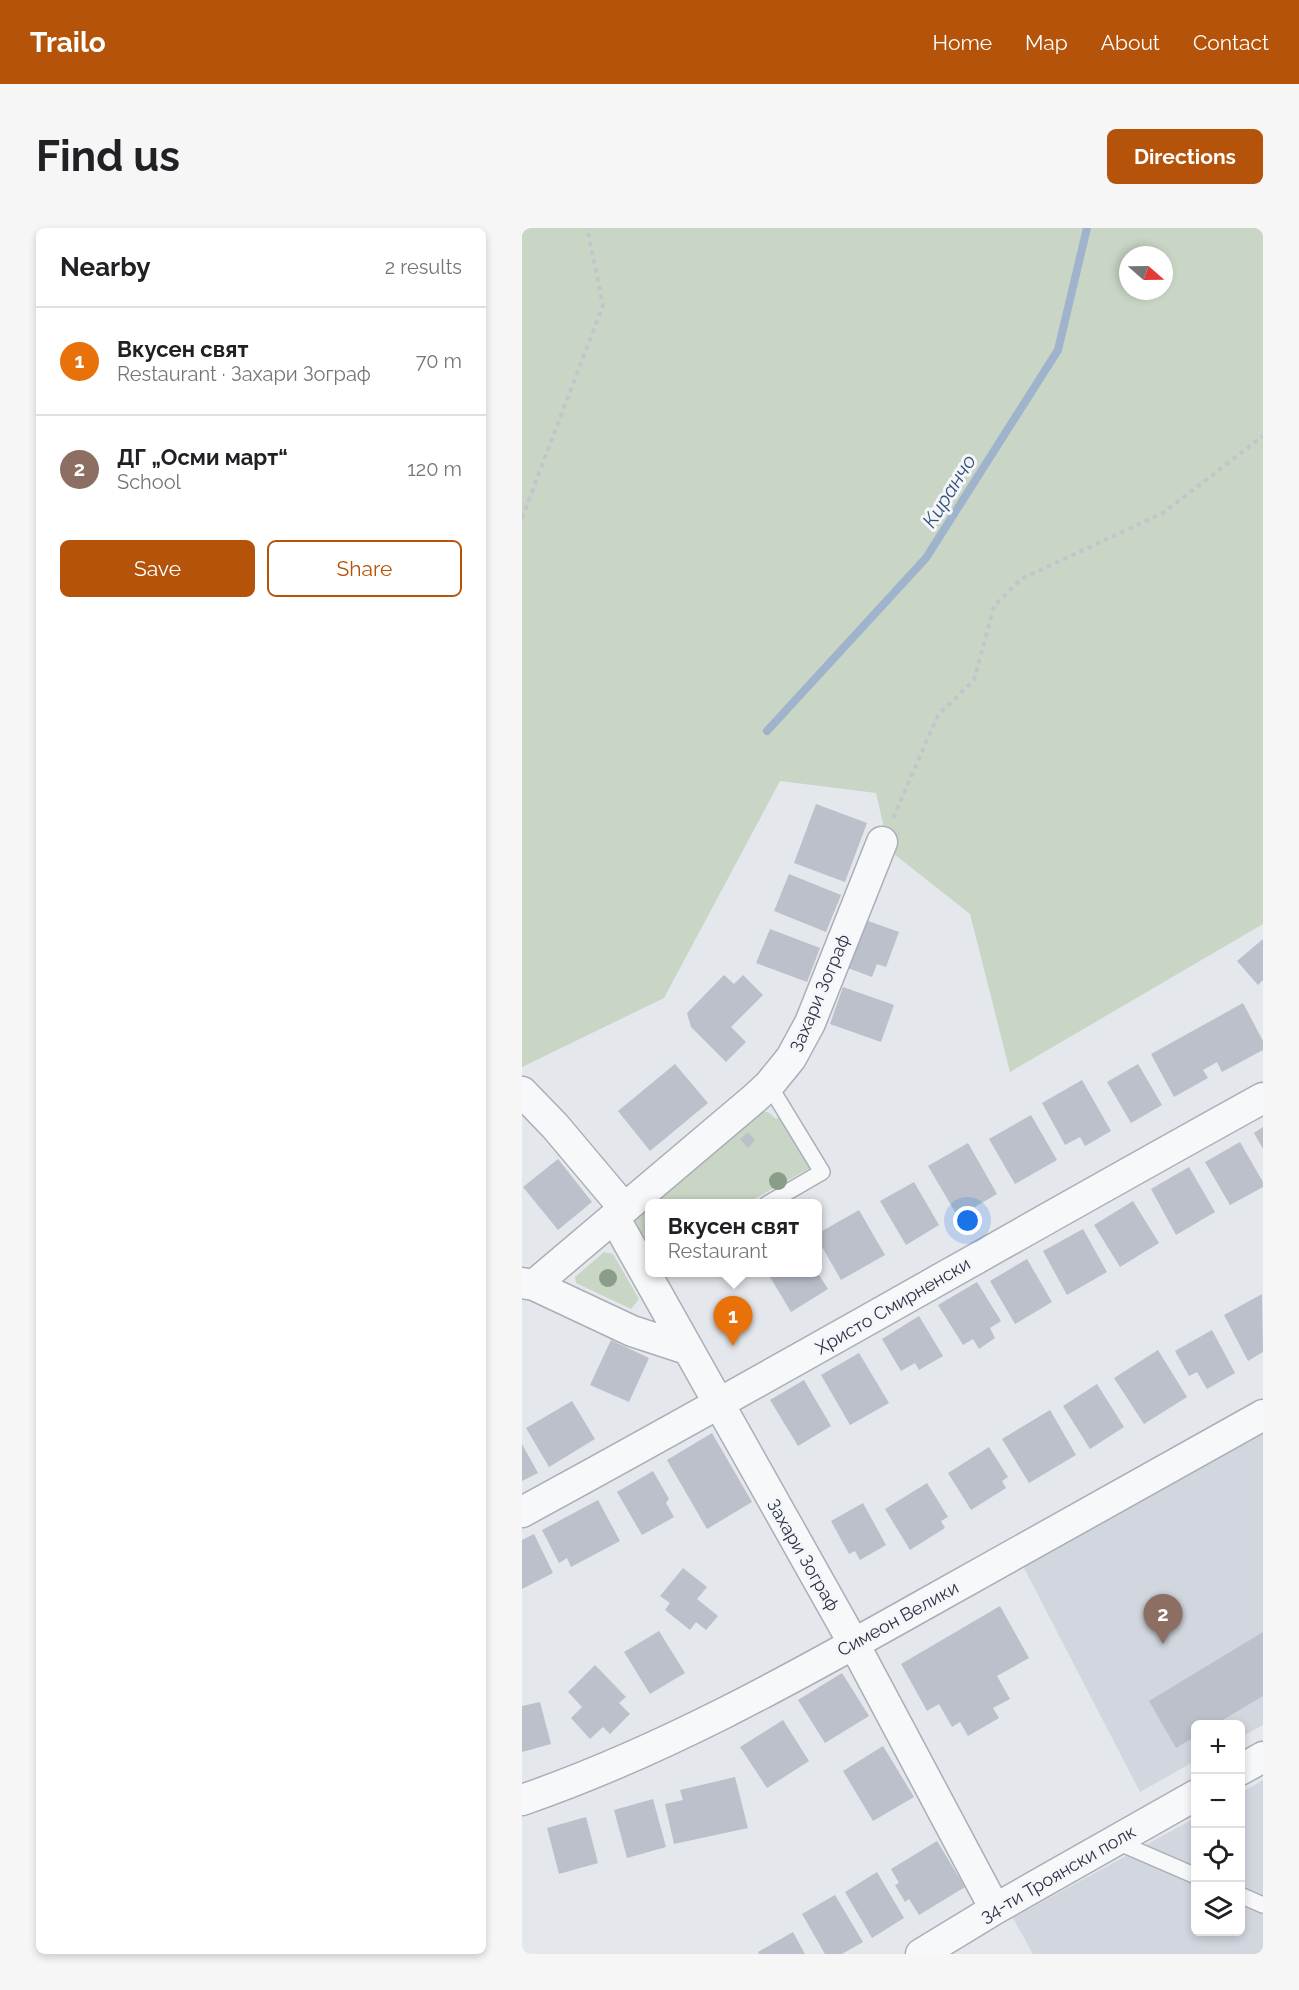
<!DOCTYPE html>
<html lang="en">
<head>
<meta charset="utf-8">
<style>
	:root { --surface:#fff; --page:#f6f6f6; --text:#202124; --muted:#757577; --line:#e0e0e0; --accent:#b45309 }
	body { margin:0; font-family:Raleway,sans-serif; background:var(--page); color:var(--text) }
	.controls { position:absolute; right:18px; bottom:18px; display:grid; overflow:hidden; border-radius:9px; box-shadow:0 3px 9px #0003 }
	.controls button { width:54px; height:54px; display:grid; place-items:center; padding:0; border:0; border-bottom:2px solid var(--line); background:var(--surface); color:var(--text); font:30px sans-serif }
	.compass { position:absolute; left:597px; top:18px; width:54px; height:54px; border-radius:50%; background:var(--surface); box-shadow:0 3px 9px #0003; rotate:110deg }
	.you { position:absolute; left:446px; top:993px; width:21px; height:21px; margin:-15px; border:4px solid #fff; border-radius:50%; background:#1a73e8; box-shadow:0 0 0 9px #1a73e833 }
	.badge { display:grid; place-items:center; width:39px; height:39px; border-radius:50%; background:var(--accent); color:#fff; font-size:20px; font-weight:700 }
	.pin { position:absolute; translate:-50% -50px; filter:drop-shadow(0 2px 3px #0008) }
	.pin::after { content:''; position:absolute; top:32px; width:21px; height:18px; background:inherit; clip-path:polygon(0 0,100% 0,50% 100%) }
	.popup { position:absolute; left:123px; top:971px; width:177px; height:78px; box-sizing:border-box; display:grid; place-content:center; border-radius:9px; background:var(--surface); filter:drop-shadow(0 2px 4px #0005); font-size:20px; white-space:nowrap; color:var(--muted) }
	.popup b { font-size:22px; color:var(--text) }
	.popup::after { content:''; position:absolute; left:50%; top:100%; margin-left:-12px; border:12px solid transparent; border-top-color:var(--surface) }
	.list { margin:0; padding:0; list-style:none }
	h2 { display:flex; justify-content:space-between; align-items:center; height:78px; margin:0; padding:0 24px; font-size:26px }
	h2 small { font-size:20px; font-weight:400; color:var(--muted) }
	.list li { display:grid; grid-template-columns:39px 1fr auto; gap:18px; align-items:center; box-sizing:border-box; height:108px; padding:0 24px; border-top:2px solid var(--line) }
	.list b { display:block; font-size:22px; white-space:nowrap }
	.list p { margin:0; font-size:20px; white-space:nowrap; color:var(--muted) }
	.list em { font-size:20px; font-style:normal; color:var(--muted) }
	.actions { display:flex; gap:12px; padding:18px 24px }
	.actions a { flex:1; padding:14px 0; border:2px solid var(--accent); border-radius:9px; text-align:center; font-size:21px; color:var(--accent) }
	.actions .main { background:var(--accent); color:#fff }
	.icon { flex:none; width:33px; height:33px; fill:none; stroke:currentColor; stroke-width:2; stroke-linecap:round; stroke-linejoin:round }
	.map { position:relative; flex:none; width:741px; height:1726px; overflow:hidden; border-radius:9px }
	header { display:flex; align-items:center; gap:36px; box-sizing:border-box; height:84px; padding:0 30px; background:var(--accent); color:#fff }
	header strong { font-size:28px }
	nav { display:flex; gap:33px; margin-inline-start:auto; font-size:21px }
	.intro { display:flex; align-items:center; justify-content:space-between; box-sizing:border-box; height:144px; padding:0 36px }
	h1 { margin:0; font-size:42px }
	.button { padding:15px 27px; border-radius:9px; background:var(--accent); color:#fff; font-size:21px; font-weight:700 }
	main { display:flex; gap:36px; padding:0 36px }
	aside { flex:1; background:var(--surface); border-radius:9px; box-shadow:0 3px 9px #0003 }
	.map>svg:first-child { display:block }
	.built { fill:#d2d6de }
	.green { fill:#c9d6c5; fill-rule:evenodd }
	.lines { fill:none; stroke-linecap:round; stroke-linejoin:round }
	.stream { stroke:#9fb4cc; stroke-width:8 }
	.building { fill:#bbc0ca }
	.service-casing { stroke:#a9aeb7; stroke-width:18 }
	.minor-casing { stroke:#a9aeb7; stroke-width:33 }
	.path { stroke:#c2c5cb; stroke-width:4; stroke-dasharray:4.5 4.5; stroke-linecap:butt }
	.service { stroke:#f7f8fa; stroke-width:15 }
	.minor { stroke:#f7f8fa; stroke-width:30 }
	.tree { fill:#899d89 }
	.labels { text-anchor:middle; stroke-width:6; stroke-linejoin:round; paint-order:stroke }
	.street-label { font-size:18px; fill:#2b3445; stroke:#f4f6f9 }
	.water-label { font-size:20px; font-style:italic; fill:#34527a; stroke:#f4f6f9 }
</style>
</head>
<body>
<header>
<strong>Trailo</strong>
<nav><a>Home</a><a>Map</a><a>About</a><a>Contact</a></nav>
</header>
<div class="intro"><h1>Find us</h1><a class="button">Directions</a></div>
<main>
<aside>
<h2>Nearby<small>2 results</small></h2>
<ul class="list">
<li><span class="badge" style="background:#e8710a">1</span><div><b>Вкусен свят</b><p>Restaurant · Захари Зограф</p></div><em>70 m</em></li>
<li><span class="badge" style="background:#8d6e63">2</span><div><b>ДГ „Осми март“</b><p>School</p></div><em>120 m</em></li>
</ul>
<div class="actions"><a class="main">Save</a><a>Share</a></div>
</aside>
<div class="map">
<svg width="741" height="1726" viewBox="0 0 741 1726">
	<rect width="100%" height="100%" fill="#e4e7ec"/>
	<path class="built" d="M741 1198V1497L719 1509 718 1496H674L673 1533 618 1564 500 1336Z
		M741 1552V1726H511L491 1690 673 1590 674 1704H718L719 1565Z"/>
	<path class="green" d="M0 0H741V696L488 844 448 686 367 622 354 565 258 553 142 770 0 839ZM606 27H642V63H606Z
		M235 884H246L254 891 258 888 288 940 225 975 128 976Z
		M127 976V1026L109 992Z
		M82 1024 91 1026 117 1071 109 1081 54 1055 53 1049Z"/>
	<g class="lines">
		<path class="stream" d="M245 503 404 330 536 122 565 0"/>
	</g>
	<path class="building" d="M294 576 345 595 323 654 272 635Z
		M267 646 319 667 304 704 252 683Z
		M335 689 377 704 364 739 355 736 350 749 318 737Z
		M248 701 298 720 285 754 234 735Z
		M741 711V752L736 757 715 733Z
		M202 747 212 756 221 747 241 767 209 799 224 814 204 834 169 799 165 785Z
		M321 759 372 777 359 814 308 796Z
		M721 775 741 813V822L700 844 695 834 681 842 686 850 652 869 629 826Z
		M153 836 186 875 128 923 96 883Z
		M616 836 640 877 609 895 585 854Z
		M560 852 589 903 563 918 558 909 543 917 520 875Z
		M509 887 535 932 493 956 467 911Z
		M741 899V921L732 905Z
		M226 904 233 912 226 920 218 911Z
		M718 914 741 954V959L708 977 683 934Z
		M446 915 475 966 436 989 406 938Z
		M36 931 70 974 36 1002 1 959Z
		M667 939 693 984 654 1007 629 961Z
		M392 954 417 997 384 1017 358 973Z
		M611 973 637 1015 598 1039 572 997Z
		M337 982 363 1027 319 1052 295 1010V1006Z
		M561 1001 585 1044 545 1067 521 1023Z
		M505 1031 530 1074 493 1096 468 1053Z
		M245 1044H295L306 1061 269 1084Z
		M455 1054 479 1093 468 1100 473 1110 457 1121 451 1111 441 1117 416 1077Z
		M740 1066 741 1124 726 1133 702 1087Z
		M397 1088 421 1128 397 1142 393 1135 379 1143 360 1111Z
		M690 1102 713 1145 685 1161 675 1144 667 1148 653 1123Z
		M89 1112 127 1130 107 1174 68 1157Z
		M636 1122 665 1169 622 1196 592 1150Z
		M337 1125 367 1175 328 1197 299 1147Z
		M282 1152 309 1198 276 1218 248 1172Z
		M575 1156 602 1199 568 1221 541 1178Z
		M50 1173 73 1211 27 1239 4 1200Z
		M528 1182 554 1227 507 1255 480 1211Z
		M190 1205 230 1274 185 1301 145 1232Z
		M0 1216 16 1245 0 1253Z
		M467 1219 486 1249 480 1253 484 1260 449 1282 426 1245Z
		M131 1243 147 1271 144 1275 152 1289 120 1307 95 1264Z
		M405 1255 426 1289 419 1293 423 1300 388 1322 363 1281Z
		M76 1272 98 1313 49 1339 45 1330 37 1335 20 1302Z
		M341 1275 364 1317 338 1332 333 1323 327 1326 309 1293Z
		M12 1306 31 1345 0 1361V1312Z
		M161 1340 185 1359 175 1371 196 1388 184 1402 174 1394 168 1402 143 1382 148 1375 138 1368Z
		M478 1378 507 1430 475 1448 488 1471 471 1480 477 1490 446 1508 438 1494 430 1499 417 1476 405 1483 379 1436Z
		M137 1403 163 1445 128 1466 102 1424Z
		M741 1404V1468L694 1496H674V1508L654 1520 627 1473Z
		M73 1437 104 1469 97 1475 108 1486 88 1506 81 1499 68 1511 49 1490 60 1479 46 1464Z
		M320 1445 347 1488 303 1515 276 1472Z
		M18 1474 29 1516 0 1524V1478Z
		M261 1492 287 1533 245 1560 218 1519Z
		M361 1518 392 1569 351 1593 321 1543Z
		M213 1549 226 1600 152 1616 143 1576 161 1572 158 1562Z
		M131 1571 144 1619 105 1630 92 1582Z
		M64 1589 76 1635 37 1646 25 1600Z
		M415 1613 443 1659 397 1687 387 1671 383 1674 373 1657 377 1655 369 1641Z
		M355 1644 382 1690 350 1710 323 1664Z
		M313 1667 341 1714 320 1726H303L280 1686Z
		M271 1704 283 1726H237L236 1724Z"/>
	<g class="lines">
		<g class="service-casing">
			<path id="service" d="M245 976 300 944 247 857
				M593 1613 674 1648
				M718 1667 741 1677"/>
		</g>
		<g class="minor-casing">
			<path id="minor" d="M0 864 33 898 102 980
				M92 989 332 1416 473 1681
				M0 1055 12 1057 110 1103 165 1121
				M12 1057 233 870 247 857 269 830 288 795 360 614
				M0 1284C249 1149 493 1007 741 870
				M718 1542 741 1529
				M0 1572C139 1524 268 1452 396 1380 511 1315 626 1251 741 1187
				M399 1726 473 1681 674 1567"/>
		</g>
		<path class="path" d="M0 290 81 77 65 0
			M371 590 416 487 452 452 472 378 499 351 641 285 741 208"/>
		<use href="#service" class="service"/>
		<use href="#minor" class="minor"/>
	</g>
	<g class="tree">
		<circle cx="256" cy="953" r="9"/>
		<circle cx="86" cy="1050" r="9"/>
	</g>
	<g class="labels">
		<g class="street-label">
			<text transform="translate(298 765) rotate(-67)" y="6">Захари Зограф</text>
			<text transform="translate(371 1078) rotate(-30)" y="6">Христо Смирненски</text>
			<text transform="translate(281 1327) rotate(60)" y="6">Захари Зограф</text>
			<text transform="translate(376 1391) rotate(-29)" y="6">Симеон Велики</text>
			<text transform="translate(536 1646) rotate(-30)" y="6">34-ти Троянски полк</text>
		</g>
		<g class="water-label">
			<text transform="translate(427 263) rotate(-58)" y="7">Киранчо</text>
		</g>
	</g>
</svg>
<div class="controls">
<button>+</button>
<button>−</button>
<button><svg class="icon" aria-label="locate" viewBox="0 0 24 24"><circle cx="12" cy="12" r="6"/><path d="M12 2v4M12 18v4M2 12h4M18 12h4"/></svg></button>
<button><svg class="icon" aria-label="layers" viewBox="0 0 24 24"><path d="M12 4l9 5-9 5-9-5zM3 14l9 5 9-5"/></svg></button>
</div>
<svg class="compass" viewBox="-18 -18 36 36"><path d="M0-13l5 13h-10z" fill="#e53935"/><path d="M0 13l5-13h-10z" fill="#757577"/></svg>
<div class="you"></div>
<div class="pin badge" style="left:211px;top:1118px;background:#e8710a">1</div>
<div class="popup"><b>Вкусен свят</b>Restaurant</div>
<div class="pin badge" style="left:641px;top:1416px;background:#8d6e63">2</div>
</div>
</main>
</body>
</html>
